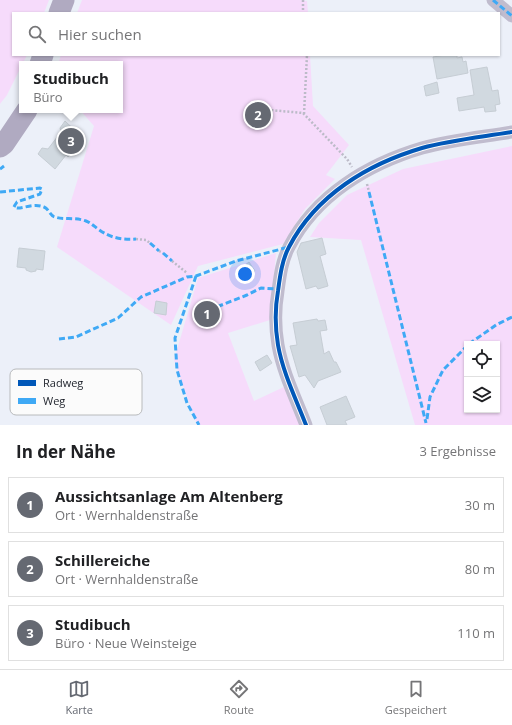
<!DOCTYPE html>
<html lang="de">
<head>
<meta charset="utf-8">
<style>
	:root { --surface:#fff; --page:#f6f6f6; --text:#202124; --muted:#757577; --line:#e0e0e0; --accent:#656972 }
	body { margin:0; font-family:"Open Sans",sans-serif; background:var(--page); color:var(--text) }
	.controls { position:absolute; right:12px; bottom:12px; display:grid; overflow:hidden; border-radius:0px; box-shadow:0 1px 3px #0004 }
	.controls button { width:36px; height:36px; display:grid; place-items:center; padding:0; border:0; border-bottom:1px solid var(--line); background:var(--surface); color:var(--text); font:20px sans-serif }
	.you { position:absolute; left:245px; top:274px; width:14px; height:14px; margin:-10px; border:3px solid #fff; border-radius:50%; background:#1a73e8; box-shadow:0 0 0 6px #1a73e833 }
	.badge { display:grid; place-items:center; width:26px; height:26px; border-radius:50%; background:var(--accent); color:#fff; font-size:13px; font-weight:700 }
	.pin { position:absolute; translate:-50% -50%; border:2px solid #fff; box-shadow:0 1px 4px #0006 }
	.popup { position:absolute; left:19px; top:61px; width:104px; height:52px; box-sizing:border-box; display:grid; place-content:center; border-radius:0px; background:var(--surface); filter:drop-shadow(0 1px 3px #0005); font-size:13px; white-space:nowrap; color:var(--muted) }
	.popup b { font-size:15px; color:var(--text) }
	.popup::after { content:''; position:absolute; left:50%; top:100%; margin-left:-8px; border:8px solid transparent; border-top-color:var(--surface) }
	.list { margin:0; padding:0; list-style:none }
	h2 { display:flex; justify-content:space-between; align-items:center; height:52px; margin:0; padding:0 16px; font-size:17px }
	h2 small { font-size:13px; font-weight:400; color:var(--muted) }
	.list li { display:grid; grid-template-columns:26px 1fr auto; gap:12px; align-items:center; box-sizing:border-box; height:56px; margin:0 8px 8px; padding:0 8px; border:1px solid var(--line); border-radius:0px }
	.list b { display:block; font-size:15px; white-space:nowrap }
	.list p { margin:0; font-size:13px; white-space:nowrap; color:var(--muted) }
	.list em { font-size:13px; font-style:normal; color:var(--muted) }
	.icon { flex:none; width:22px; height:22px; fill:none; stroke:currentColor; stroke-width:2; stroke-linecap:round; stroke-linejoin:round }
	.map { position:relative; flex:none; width:512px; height:425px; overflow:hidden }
	.search { position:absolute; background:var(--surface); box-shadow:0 1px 3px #0004; left:12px; right:12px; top:12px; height:44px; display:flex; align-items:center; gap:10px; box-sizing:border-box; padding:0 14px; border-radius:0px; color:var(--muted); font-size:15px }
	.sheet { height:244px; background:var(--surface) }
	nav { display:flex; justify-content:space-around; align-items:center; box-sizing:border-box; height:56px; border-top:1px solid var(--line); background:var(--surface); font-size:11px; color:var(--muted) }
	nav a { display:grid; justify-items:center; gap:2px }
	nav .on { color:var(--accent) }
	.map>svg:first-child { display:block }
	.green { fill:#f6dbfb; fill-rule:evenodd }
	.building { fill:#d1d9e0; stroke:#c6cdd4 }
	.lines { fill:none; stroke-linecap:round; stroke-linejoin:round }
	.path { stroke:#bcbbc8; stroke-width:2.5; stroke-dasharray:2 2; stroke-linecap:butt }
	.street { stroke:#c0bcce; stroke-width:13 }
	.primary { stroke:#b0aac1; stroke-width:21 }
	.quiet { stroke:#3fa9f5; stroke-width:3; stroke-dasharray:6 3; stroke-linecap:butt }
	.cycleway-casing { stroke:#fbfbfb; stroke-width:6 }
	.cycleway { stroke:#0057b8; stroke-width:4 }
	.key { fill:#fbfbfb; stroke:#b8babc; stroke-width:1 }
	.key-label { font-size:11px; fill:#1d212a }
</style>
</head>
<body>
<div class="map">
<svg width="512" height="425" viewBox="0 0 512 425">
	<rect width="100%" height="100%" fill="#ecf0f9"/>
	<path class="green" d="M0 0H49L44 13H13V55H27L7 95 0 104Z
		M82 0H299L307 1 308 13H77Z
		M61 55H310L313 106 349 145 326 175 335 179 305 209 283 244 198 266 171 325 57 247 94 126 80 110H120V64H58Z
		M512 146V425H415L361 240 310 237 319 223 347 195 403 169ZM467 344H497V410H467Z
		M276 253 270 320 228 333 254 401 286 386 302 425H197L174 360 198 278Z"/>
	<path class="building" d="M445 55H457V58L462 57 463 62 466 61 468 73 437 79 433 57Z
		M487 67 492 91 498 90 500 104 495 105 496 111 485 112 484 107 459 111 457 98 474 95 470 70Z
		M437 82 439 93 426 96 424 86Z
		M65 121 82 137 75 145 77 147 68 157 66 155 55 169 38 154 42 148 48 149 61 132 60 128Z
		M322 238 326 254 320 256 328 286 318 289 316 286 306 289 297 252 301 243Z
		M19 248 45 251 43 270 36 269V271L31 272 26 270V268L17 267Z
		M249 262 255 271 246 278 240 269Z
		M156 301 167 303 166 315 154 313Z
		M317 319 318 321 325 320 327 330 320 331 324 354 329 351 334 362H336L341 372 318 381 314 388 305 375 299 377 290 346 297 345 293 323Z
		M267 355 272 363 260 371 255 362Z
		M346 396 355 417 345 421 347 425H327L320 407Z"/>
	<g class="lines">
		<path class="path" d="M303 0V13
			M304 114 307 55
			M248 120 259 109 303 113 347 159 352 167
			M367 184 369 192
			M136 239 146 240 150 243
			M159 251 163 253
			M172 261 187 273"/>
		<path class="street" d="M493 0 512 16
			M306 425C296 399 283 373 278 345 275 327 275 308 278 291 280 276 282 260 289 247 316 195 368 164 422 148 451 140 482 137 512 132"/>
		<path class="primary" d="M59 13 64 0
			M40 64 43 55
			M0 147 4 144 27 110"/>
		<path class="quiet" d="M493 0 512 16
			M0 169 4 166
			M0 192 40 188 42 189 40 194 17 202 15 205 14 207C20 211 32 202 44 207 49 209 50 216 55 217 64 220 75 217 86 221 91 223 94 226 98 229 110 238 122 240 136 239
			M369 192 426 423
			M150 243 159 251
			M163 253 172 261
			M196 276 175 338 177 370 187 403 199 425
			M209 310 247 295 261 288 278 289
			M59 339 76 337 118 318 141 297 187 277 196 276 236 261 289 247
			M469 344 496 325 512 317
			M427 419 430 397 443 370 467 346"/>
		<g class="cycleway-casing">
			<path id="cycleway" d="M306 425C296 399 283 373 278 345 275 327 275 308 278 291 280 276 282 260 289 247 316 195 368 164 422 148 451 140 482 137 512 132"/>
		</g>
		<use href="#cycleway" class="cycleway"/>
	</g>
	<rect x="10" y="369" width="132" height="46" rx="6" class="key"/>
	<rect x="18" y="380" width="18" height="6" fill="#0057b8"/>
	<rect x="18" y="398" width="18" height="6" fill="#3fa9f5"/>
	<g class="key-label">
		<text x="43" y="387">Radweg</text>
		<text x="43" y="405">Weg</text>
	</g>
</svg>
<div class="controls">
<button><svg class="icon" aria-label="locate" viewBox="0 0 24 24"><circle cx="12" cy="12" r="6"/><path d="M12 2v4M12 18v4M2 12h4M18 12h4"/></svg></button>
<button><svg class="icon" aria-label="layers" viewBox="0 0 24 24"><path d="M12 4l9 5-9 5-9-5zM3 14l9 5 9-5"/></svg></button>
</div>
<div class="you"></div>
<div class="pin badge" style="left:207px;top:314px">1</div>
<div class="pin badge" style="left:258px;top:115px">2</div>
<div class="pin badge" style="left:71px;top:141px">3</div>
<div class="popup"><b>Studibuch</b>Büro</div>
<div class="search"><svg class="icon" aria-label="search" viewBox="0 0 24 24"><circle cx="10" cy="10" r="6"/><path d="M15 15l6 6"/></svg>Hier suchen</div>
</div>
<section class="sheet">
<h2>In der Nähe<small>3 Ergebnisse</small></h2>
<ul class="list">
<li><span class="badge">1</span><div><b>Aussichtsanlage Am Altenberg</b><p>Ort · Wernhaldenstraße</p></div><em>30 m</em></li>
<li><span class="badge">2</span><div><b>Schillereiche</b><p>Ort · Wernhaldenstraße</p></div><em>80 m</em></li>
<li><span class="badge">3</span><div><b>Studibuch</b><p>Büro · Neue Weinsteige</p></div><em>110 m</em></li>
</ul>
</section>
<nav>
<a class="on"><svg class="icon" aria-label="map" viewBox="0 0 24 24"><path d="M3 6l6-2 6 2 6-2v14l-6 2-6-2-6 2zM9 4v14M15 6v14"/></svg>Karte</a>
<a><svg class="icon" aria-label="directions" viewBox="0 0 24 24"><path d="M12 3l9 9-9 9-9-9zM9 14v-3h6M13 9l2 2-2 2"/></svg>Route</a>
<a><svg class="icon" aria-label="saved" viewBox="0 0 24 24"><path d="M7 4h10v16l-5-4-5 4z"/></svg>Gespeichert</a>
</nav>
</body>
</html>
